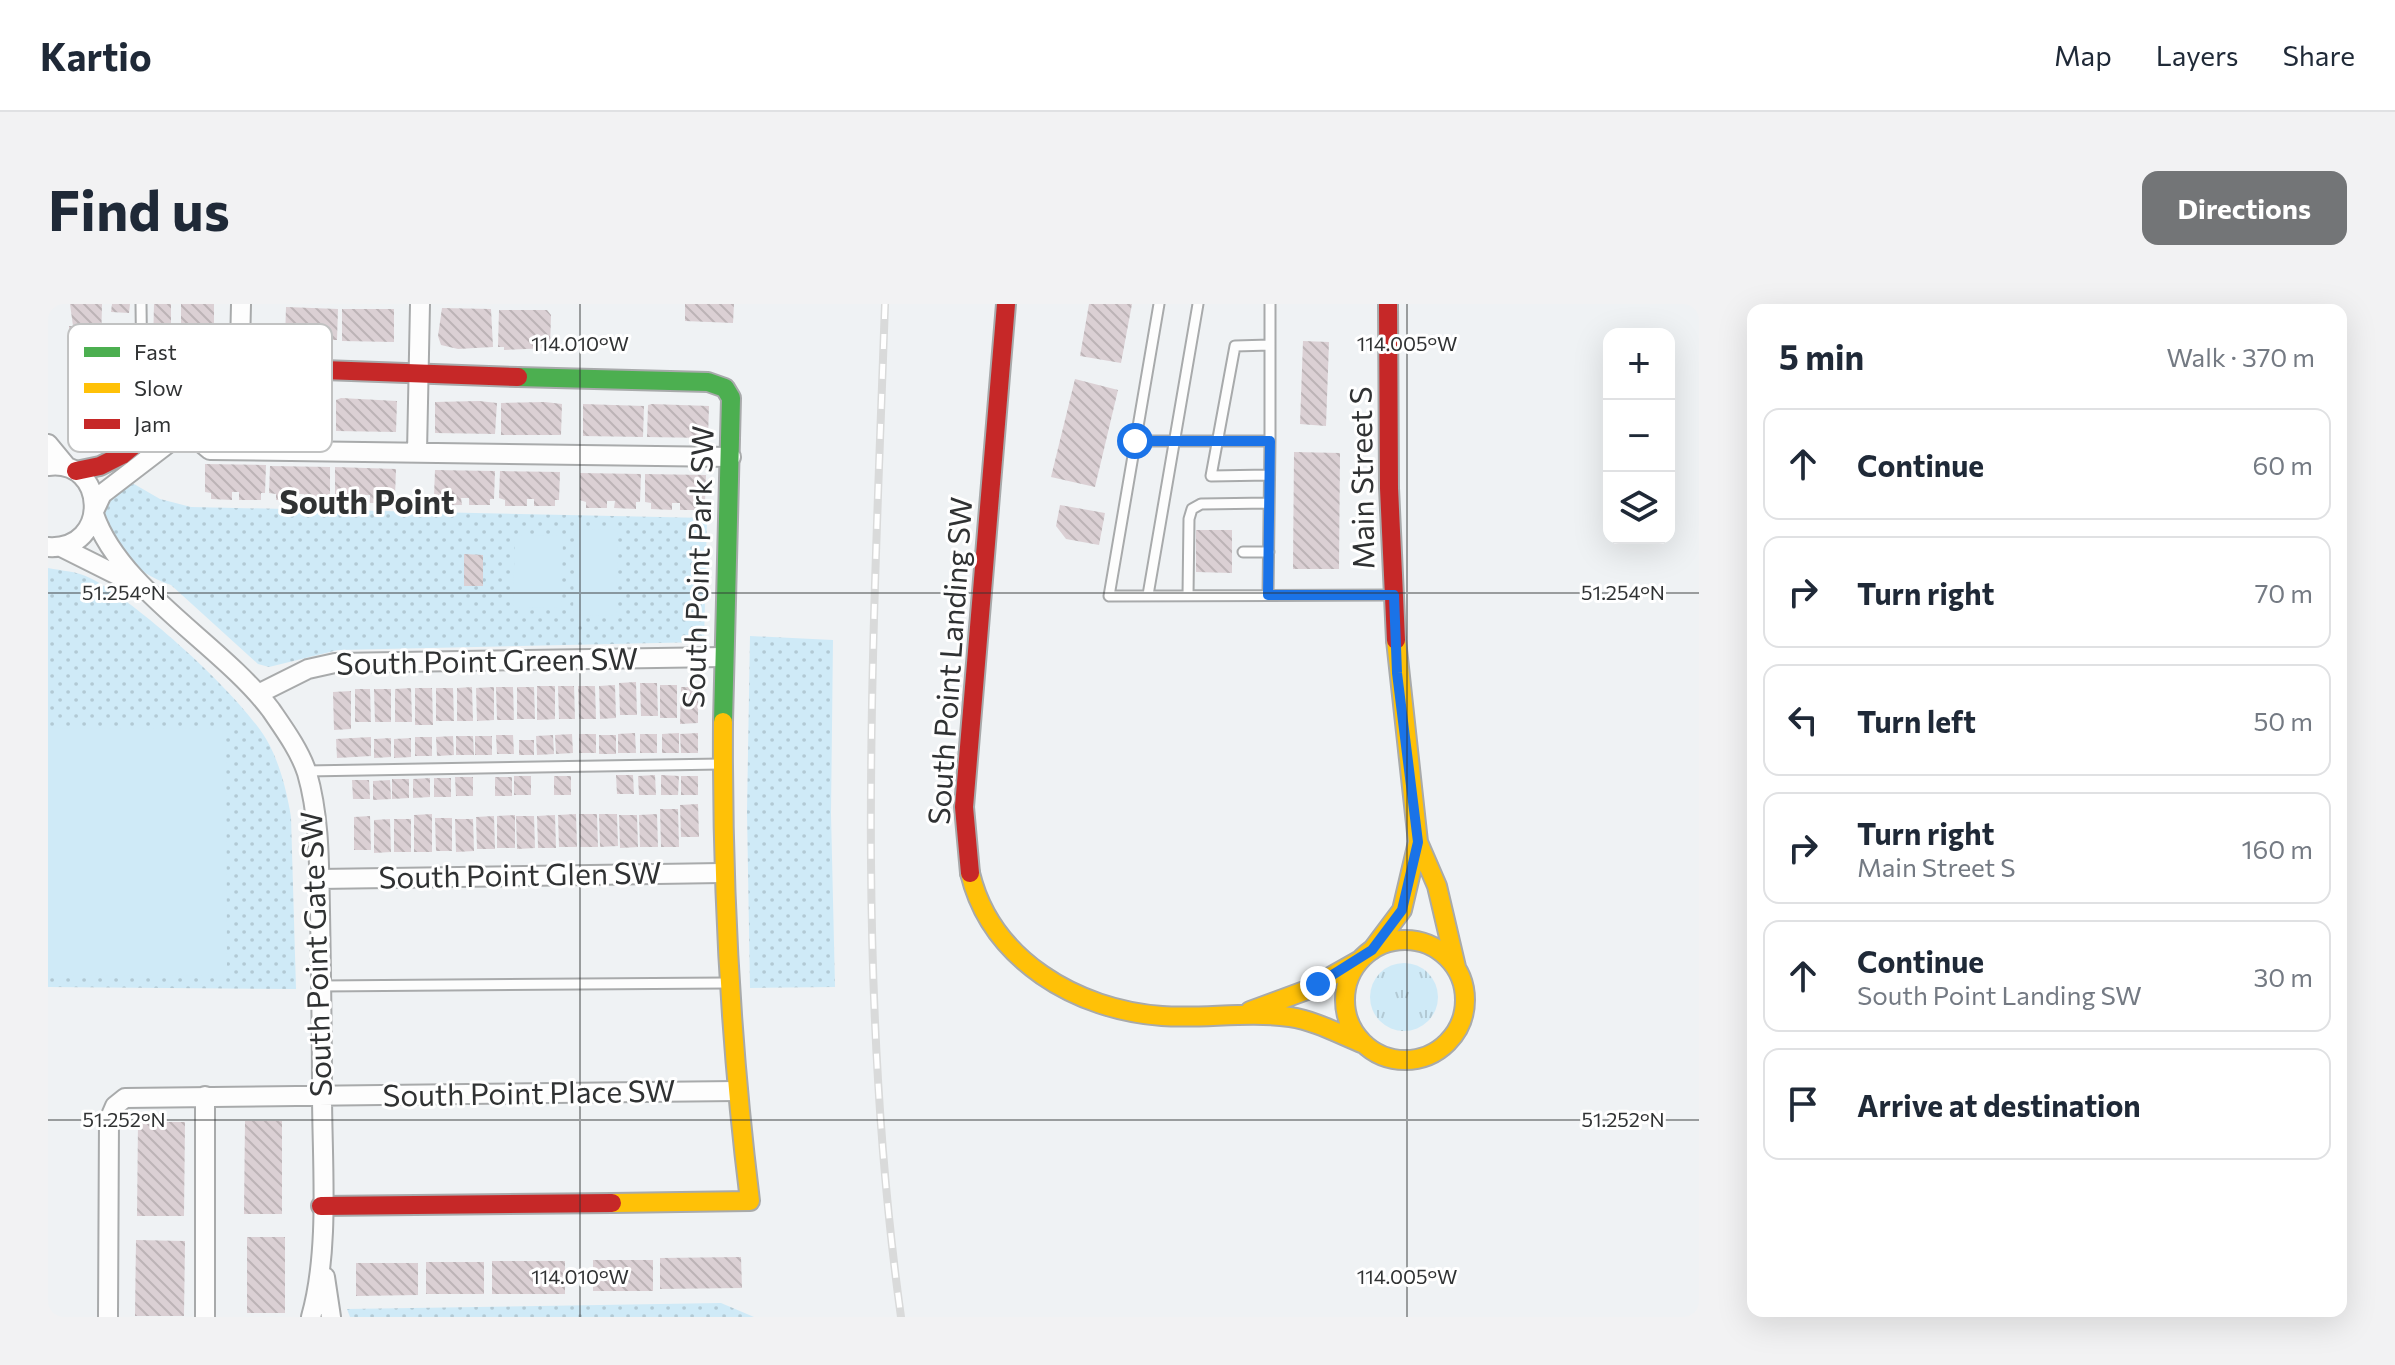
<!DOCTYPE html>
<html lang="en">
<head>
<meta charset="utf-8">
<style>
	:root { --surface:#fff; --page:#f2f2f3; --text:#1f2937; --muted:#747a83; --line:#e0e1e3; --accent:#737577 }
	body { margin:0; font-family:Commissioner,sans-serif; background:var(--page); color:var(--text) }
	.controls { position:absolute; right:24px; top:24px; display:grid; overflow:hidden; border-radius:16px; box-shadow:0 8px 32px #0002 }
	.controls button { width:72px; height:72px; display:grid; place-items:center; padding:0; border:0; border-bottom:2px solid var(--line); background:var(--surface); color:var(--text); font:40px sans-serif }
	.stop { position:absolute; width:24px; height:24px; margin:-18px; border:6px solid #1a73e8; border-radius:50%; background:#fff }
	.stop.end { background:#1a73e8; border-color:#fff; box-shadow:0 2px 8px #0008 }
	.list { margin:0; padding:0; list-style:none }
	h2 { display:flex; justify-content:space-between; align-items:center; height:104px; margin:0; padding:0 32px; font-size:34px }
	h2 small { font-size:26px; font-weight:400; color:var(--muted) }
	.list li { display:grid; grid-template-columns:52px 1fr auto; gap:24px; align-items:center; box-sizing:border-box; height:112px; margin:0 16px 16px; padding:0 16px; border:2px solid var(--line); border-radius:16px }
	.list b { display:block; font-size:30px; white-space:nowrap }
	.list p { margin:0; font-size:26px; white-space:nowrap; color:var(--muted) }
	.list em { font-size:26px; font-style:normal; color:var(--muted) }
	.icon { flex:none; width:44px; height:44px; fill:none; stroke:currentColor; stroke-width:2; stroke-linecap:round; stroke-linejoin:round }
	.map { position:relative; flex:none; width:1651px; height:1013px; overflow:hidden; border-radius:16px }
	header { display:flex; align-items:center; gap:48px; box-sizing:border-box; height:112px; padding:0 40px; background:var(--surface); border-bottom:2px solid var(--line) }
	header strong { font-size:38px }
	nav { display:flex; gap:44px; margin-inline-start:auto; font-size:28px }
	.intro { display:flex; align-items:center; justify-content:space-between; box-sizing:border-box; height:192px; padding:0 48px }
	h1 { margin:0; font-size:56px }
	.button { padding:20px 36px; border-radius:16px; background:var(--accent); color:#fff; font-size:28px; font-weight:700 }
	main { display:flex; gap:48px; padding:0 48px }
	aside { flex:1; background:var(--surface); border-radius:16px; box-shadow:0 8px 32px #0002 }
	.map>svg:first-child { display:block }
	.grass { fill:url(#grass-tufts) }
	.park { fill:url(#park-dots) }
	.pitch { fill:#cfeaf7 }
	.building { fill:url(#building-back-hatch) }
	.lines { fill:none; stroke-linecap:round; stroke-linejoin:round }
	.lane-casing { stroke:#a8aaab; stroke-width:13 }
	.street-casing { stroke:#a8aaab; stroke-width:22 }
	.fast-casing { stroke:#a8aaab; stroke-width:22 }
	.slow-casing { stroke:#a8aaab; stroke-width:22 }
	.jam-casing { stroke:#a8aaab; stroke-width:22 }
	.lane { stroke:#fdfdfd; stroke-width:9 }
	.street { stroke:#fdfdfd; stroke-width:18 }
	.fast { stroke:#4caf50; stroke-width:18 }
	.slow { stroke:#ffc107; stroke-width:18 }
	.jam { stroke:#c62828; stroke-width:18 }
	.rail-casing { stroke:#d9dada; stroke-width:8 }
	.rail { stroke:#fff; stroke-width:5; stroke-dasharray:15; stroke-linecap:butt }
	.route { stroke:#1a73e8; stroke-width:10 }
	.ticks { fill:none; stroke:#303233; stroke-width:2; stroke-opacity:0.45 }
	.labels { text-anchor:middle; stroke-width:6; stroke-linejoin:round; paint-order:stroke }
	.street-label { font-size:30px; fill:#303233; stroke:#fff }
	.neighbourhood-label { font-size:32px; font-weight:bold; fill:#303233; stroke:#fff }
	.key { fill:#fff; stroke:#c1c2c2; stroke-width:2 }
	.key-label { font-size:22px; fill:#303233 }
	.ticks-label { font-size:20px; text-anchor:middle; fill:#303233; stroke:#fff; stroke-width:6; stroke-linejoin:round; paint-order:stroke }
</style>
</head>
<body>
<header>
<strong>Kartio</strong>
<nav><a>Map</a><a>Layers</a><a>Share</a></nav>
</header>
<div class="intro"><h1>Find us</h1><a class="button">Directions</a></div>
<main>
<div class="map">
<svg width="1651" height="1013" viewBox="0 0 1651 1013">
	<defs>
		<pattern id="grass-tufts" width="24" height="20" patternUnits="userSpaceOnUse" patternTransform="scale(2)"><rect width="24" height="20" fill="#cfeaf7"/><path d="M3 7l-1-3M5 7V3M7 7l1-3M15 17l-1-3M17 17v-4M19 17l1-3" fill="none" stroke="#b2c9d4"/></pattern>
		<pattern id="park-dots" width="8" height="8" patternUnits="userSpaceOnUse" patternTransform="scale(2)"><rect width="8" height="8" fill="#cfeaf7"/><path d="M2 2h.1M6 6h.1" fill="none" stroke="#b2c9d4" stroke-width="1.8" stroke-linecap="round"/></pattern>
		<pattern id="building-back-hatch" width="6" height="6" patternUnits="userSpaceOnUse" patternTransform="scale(2)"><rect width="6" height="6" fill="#dbd0d4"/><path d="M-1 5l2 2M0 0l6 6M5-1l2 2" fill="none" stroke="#bcb3b6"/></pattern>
	</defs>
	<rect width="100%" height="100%" fill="#eff2f4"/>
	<path class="grass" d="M1322 693a34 34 0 1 1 68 0a34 34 0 1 1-68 0Z"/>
	<path class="park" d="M86 180 112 195 143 203 659 214 656 338 290 346 221 363 210 360 123 281C85 268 71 247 53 213L63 189Z
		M0 264C14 267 29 267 42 274 88 297 199 396 222 442 233 464 239 489 243 513L248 685 0 683Z
		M702 332 785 336 783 510 787 683 702 684 699 508Z
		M673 999 706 1013H302L299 1005Z"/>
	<path class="pitch" d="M527 225 570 226 568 312 525 311Z
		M467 231 515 232 513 304 465 303Z
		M178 424 179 671 0 672V425Z"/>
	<path class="building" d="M22 0H54L53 44 21 45V22H25Z
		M64 0H82L81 9 63 8Z
		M106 0H123V42H105Z
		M133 0H166V28H160L162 44 133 47Z
		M637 0H686L685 19 637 17Z
		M1041 0H1084L1073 59 1032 52Z
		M238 3 290 5 289 36H237Z
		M394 4 443 5 445 43 410 45 393 41 390 32Z
		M294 5H346V38L294 37Z
		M451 6H499L503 11 502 44 456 46V43H450Z
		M63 19 81 20V44H63Z
		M1255 37 1281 38 1278 122 1252 120Z
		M1027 75 1070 86 1047 183 1003 173Z
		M293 94 349 97 348 128 288 127V96Z
		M431 97 449 99 447 130 387 129V98Z
		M497 98 514 100 513 131H453V99Z
		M535 100 596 102 595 133 535 132Z
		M604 100 661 102 660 134 599 133 600 101Z
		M1246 148 1292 149 1291 265H1245Z
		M157 160 218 161 217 189H213V196H191V188H184V196L163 195V189L157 188Z
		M222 162 282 163V191H278V197H256V190H249V197L228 196V190L221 189Z
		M287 163 348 165 347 192H343V199H322V191H314V199L293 198V192L287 191Z
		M387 166 447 167 446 195H442V201H421V194H413L414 201H392V195L386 193Z
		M452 167 512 168 511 196H507V202H486V195H479V202H457V196L451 194Z
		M532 169 593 170 592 198H588V205L566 204 567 197H559V204H538V198L532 196Z
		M597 170 658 171 657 199H653V206H632V199H624V206L603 205V199L597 198Z
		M1012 201 1057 209 1051 241 1018 235 1008 222Z
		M1148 226H1184V269L1148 268Z
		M416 250 435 251V282H416Z
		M588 378 589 411H572L571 379Z
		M592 379H609L610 412H593Z
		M567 381 568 414 552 415 551 382Z
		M612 381H629V414H612Z
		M489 382H507V415L489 416Z
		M510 382H526L527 415H511Z
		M530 382H547L548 415H531Z
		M424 383 425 417H409V384Z
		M446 383V416L429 417 428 384Z
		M448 383H465L466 416H449Z
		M469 383H486L487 415H469Z
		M633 383H650V419L632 420Z
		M363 384 364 418H347V385Z
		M367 384H384L385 421H367Z
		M388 384H405L406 417H388Z
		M307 385H322L323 418H307Z
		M326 385H343V418H327Z
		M303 387V425L286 426 285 388Z
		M587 429 588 449H570V430Z
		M631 429V449H614V430Z
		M650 429V449H633L632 430Z
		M524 430 525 449 508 450 507 431Z
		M531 430H548V449H531Z
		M592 430H609V449H592Z
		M448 431H465L466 450H449Z
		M505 431 506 450 489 451 488 432Z
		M551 431H568V450H551Z
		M405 432 406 451 389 452 388 433Z
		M408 432H425L426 451H408Z
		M427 432H444V451H427Z
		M323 433V452L289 454 288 435Z
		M367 433H384V452H367Z
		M343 434V453L326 454V435Z
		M363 434V453L346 454V435Z
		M471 436H486V451H471Z
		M568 471H585L586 490H569Z
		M607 471 608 491H591L590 472Z
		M613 471 631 472 630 491H613Z
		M466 472H483V491H466Z
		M506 472H523V491H506Z
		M633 472H650V491H633Z
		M407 473H425V492H408Z
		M447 473H464V492H447Z
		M382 474V493L365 494V475Z
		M386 474H403V493H386Z
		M344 475H361V494L344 495Z
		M304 476H321L322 495H305Z
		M342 476 343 495 325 496V477Z
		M650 500 651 533H633L632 501Z
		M612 505H630L631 543H613Z
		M384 510V548H366V511Z
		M528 510 529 543H511L510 511Z
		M531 510H549L550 543H532Z
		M551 510H569L570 542 552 543Z
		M609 510 610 543H592L591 511Z
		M467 511V544H449V512Z
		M507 511 508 544H490L489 512Z
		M571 511H589L590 543 572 544Z
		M322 512 323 546H306V513Z
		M446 512 447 545H429L428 513Z
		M468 512H486L487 544 469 545Z
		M387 514H404V547H388Z
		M342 515 343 548 326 549V516Z
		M346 515H363V548H346Z
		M407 515H425L426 547 408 548Z
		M197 817H234V910H196Z
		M90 818H137L136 912H89Z
		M199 933H237V1009H199Z
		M88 936 137 937 136 1012H87Z
		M693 953 694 984 612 985V954Z
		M545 956H605V987H545Z
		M444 957H517V990H444Z
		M378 958H436V990H378Z
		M308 959H370V991L308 992Z"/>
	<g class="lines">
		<g class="lane-casing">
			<path id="lane" d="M93 0 94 76 122 109
				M1111 0 1061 292 1342 291
				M1087 137H1222V0
				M1221 171 1163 172 1187 42 1222 41
				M1195 248H1221
				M1100 291 1150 0
				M1140 291 1141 215 1144 205 1153 200 1221 199
				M1220 291 1222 137
				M258 467 673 460
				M273 682 678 679"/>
		</g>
		<g class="street-casing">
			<path id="street" d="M145 132 162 146 683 153
				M0 140 19 163
				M369 148 372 0
				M0 162C59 154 63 247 0 243
				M47 205 54 190 191 85 193 0
				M46 210C71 285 174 341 223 406 236 425 252 447 259 469 272 514 271 562 272 608 273 668 274 729 274 789 274 859 282 946 263 1013
				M13 243 89 281
				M210 390 260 365 287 359 675 353
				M271 575 674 569
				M157 792V1013
				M277 973 283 1013
				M60 1013 61 816 67 802 77 794 688 787"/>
		</g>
		<g class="fast-casing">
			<path id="fast" d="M470 73 660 78 677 84 683 94 675 418"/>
		</g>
		<g class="slow-casing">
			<path id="slow" d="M1348 336 1370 538 1389 582 1408 663
				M922 569C943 656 1029 706 1114 712 1156 715 1199 707 1242 713 1268 717 1291 730 1316 740
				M1297 696a60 60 0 1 1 120 0a60 60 0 1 1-120 0Z
				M1324 646 1354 606 1370 538
				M1202 707 1259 686 1312 656
				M564 899 702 897C682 737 674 579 675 418"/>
		</g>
		<g class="jam-casing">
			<path id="jam" d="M1340 0 1341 184 1348 336
				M28 167 52 162 74 151 150 87 193 63 470 73
				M922 569 916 503 958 0
				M273 902 564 899"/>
		</g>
		<use href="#lane" class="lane"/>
		<use href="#street" class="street"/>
		<use href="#fast" class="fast"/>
		<use href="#slow" class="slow"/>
		<use href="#jam" class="jam"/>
		<g class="rail-casing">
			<path id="rail" d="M837 0C825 338 806 676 853 1013"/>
		</g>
		<use href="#rail" class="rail"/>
	</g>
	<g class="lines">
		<path class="route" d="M1087 137H1222L1220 291H1346L1349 369 1370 538 1354 606 1324 646 1270 680"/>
	</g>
	<path class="ticks" d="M532 0V1013M1359 0V1013M0 289H1651M0 816H1651"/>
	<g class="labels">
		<g class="street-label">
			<text transform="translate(1315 174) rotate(-91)" y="10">Main Street S</text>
			<text transform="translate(651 263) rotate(-88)" y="10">South Point Park SW</text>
			<text transform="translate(903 357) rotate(-86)" y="10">South Point Landing SW</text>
			<text transform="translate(439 358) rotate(-1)" y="10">South Point Green SW</text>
			<text transform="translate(472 572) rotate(-1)" y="10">South Point Glen SW</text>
			<text transform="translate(269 650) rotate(-92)" y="10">South Point Gate SW</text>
			<text transform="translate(481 790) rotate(-1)" y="10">South Point Place SW</text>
		</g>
		<g class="neighbourhood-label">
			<text x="319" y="210">South Point</text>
		</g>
	</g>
	<rect x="20" y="20" width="264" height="128" rx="12" class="key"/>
	<rect x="36" y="43" width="36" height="10" fill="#4caf50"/>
	<rect x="36" y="79" width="36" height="10" fill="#ffc107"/>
	<rect x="36" y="115" width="36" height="10" fill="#c62828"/>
	<g class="key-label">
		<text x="86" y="56">Fast</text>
		<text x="86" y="92">Slow</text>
		<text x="86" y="128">Jam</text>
	</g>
	<g class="ticks-label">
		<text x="532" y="47">114.010°W</text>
		<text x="1359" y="47">114.005°W</text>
		<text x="76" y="296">51.254°N</text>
		<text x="1575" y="296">51.254°N</text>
		<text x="76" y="823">51.252°N</text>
		<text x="1575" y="823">51.252°N</text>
		<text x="532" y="980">114.010°W</text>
		<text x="1359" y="980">114.005°W</text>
	</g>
</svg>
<div class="controls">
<button>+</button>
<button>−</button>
<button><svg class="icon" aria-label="layers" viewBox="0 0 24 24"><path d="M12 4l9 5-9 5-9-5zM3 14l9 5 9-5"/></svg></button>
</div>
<div class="stop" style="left:1087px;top:137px"></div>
<div class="stop end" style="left:1270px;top:680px"></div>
</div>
<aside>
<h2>5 min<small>Walk · 370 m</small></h2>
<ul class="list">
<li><svg class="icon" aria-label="ahead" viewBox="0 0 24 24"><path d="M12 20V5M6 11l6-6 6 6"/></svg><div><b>Continue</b></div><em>60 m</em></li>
<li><svg class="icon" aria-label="right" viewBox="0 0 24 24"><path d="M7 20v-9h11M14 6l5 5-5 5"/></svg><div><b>Turn right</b></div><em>70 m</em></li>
<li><svg class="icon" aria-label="left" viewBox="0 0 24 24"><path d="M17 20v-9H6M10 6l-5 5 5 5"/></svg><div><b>Turn left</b></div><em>50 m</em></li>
<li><svg class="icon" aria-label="right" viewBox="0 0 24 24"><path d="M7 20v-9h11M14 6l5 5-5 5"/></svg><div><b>Turn right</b><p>Main Street S</p></div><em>160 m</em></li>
<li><svg class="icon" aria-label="ahead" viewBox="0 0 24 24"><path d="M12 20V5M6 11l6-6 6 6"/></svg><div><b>Continue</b><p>South Point Landing SW</p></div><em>30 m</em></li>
<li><svg class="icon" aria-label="arrive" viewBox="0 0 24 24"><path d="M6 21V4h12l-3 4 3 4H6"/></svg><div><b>Arrive at destination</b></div></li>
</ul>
</aside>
</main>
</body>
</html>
